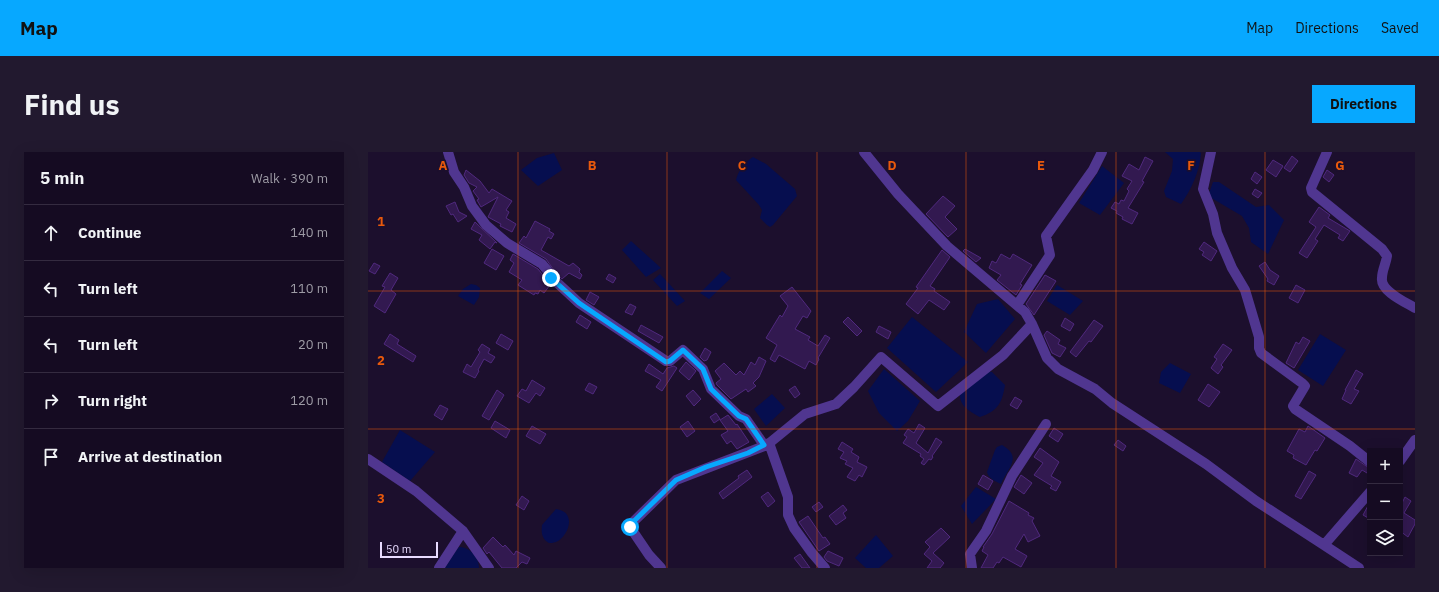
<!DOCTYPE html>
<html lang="en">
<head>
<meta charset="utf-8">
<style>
	:root { --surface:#150b22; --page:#22192f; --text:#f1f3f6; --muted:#9d9ba5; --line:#342b40; --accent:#07a8ff }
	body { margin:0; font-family:"IBM Plex Sans",sans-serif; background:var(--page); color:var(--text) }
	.controls { position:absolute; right:12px; bottom:12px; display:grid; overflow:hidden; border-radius:0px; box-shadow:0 4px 16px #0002 }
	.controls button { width:36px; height:36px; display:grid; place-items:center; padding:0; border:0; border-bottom:1px solid var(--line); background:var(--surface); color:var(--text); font:20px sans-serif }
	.scale { position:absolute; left:12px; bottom:10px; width:58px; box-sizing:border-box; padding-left:4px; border:2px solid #e8dbff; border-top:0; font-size:11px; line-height:14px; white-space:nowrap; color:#e8dbff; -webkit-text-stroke:3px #1c0f2d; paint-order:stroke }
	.stop { position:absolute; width:12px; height:12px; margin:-9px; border:3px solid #07a8ff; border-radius:50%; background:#fff }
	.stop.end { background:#07a8ff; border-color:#fff; box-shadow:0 1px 4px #0008 }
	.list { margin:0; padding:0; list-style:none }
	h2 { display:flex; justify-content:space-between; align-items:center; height:52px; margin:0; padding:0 16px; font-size:17px }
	h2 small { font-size:13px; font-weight:400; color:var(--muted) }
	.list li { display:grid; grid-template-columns:26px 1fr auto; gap:12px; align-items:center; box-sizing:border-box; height:56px; padding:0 16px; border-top:1px solid var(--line) }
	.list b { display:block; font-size:15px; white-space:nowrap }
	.list em { font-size:13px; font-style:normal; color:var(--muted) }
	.icon { flex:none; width:22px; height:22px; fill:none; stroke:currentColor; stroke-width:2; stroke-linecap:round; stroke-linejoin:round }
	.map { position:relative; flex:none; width:1047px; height:416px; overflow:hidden; border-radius:0px }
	header { display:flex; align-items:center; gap:24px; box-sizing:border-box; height:56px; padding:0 20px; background:var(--accent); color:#111 }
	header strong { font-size:19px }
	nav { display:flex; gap:22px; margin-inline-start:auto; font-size:14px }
	.intro { display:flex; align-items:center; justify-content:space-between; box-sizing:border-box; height:96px; padding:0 24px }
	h1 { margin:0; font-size:28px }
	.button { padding:10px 18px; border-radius:0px; background:var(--accent); color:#111; font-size:14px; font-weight:700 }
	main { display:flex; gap:24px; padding:0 24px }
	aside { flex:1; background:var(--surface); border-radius:0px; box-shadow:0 4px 16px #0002 }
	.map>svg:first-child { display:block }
	.water { fill:#060e4f }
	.building { fill:#321950; stroke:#50297e }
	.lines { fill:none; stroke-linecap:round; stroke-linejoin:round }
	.minor { stroke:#503690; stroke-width:10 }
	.route { stroke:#07a8ff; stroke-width:5 }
	.grid { fill:none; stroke:#e8590c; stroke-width:1; stroke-opacity:0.55 }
	.grid-label { font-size:13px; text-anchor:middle; font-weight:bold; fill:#e8590c; stroke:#1c0f2d; stroke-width:3.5; stroke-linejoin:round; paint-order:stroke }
</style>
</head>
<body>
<header>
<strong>Map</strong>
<nav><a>Map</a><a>Directions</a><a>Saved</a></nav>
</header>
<div class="intro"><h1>Find us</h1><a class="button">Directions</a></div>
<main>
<aside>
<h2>5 min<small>Walk · 390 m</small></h2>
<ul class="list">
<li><svg class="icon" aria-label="ahead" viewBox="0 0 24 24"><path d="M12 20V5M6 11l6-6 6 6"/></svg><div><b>Continue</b></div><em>140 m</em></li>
<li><svg class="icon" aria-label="left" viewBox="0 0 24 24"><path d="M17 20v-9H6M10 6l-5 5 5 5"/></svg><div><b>Turn left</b></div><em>110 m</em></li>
<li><svg class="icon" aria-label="left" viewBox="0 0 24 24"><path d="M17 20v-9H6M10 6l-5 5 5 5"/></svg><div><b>Turn left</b></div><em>20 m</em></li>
<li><svg class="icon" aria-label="right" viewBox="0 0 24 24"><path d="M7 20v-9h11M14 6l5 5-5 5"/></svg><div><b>Turn right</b></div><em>120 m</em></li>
<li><svg class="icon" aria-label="arrive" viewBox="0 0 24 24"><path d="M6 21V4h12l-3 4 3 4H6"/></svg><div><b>Arrive at destination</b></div></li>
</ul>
</aside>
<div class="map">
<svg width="1047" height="416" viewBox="0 0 1047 416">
	<rect width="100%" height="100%" fill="#1c0f2d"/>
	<path class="water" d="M797 0H832L833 1C832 19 823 38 813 52L798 45 796 39 804 19 805 7Z
		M186 1 194 18 170 34 153 18 169 6Z
		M385 5 398 12 427 37 429 44 405 73 402 75 399 73 392 66 394 58 391 53 368 28C370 19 377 10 385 5Z
		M734 14 756 31 732 63 711 51Z
		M845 30H851L888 55 901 53 916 68 900 102 883 90 881 76 874 64 840 44Z
		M263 89 293 116 278 125 254 98Z
		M354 119 363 126 341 147 332 141Z
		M292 122 317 149 309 154 285 128Z
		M103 132 108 133 112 136 111 145 106 153 90 144 95 137Z
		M689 133 715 149 702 163 679 149Z
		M630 147 647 167 618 201 596 180 609 152Z
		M544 165 600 210 568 240 519 196Z
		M952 182 978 198 955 234 930 218Z
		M802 211 823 222 812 241 791 231 793 220Z
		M516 217 552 249 540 269 529 279 511 261 500 239Z
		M617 219 624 220 637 233C634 251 630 259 612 265 603 260 591 254 592 242Z
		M404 242 417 256 398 274 386 257Z
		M32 278 67 300 42 329 14 310Z
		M634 293C655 305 640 316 633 332 627 329 621 327 619 320L627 298 629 295Z
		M608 335 628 347 604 372 593 354Z
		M188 357C210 360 200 385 188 390 185 391 183 391 181 391 174 387 173 381 174 373Z
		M508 383 525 404 511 416H498L487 406Z
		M91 395C102 395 111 405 111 416H77L87 400Z"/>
	<path class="building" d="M924 4 930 9 922 20 916 16Z
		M777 5 785 9 774 29 776 30 760 56 770 61 764 72 754 67 755 65 748 61 749 59 743 56 747 50 751 52 753 48 756 49 761 39 759 37 764 29 754 24 761 12 771 18Z
		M905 8 915 14 908 25 898 18Z
		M98 18 112 29 121 41 124 37 144 49 138 58 141 60 138 66 148 72 144 80 132 74 133 72 120 65 130 45 113 55 109 48 111 47 105 39 109 35 101 31 96 23Z
		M959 18 966 23 961 30 955 25Z
		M887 20 894 25 889 32 883 27Z
		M887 37 894 41 890 46 884 42Z
		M575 44 587 54 577 65 589 77 580 85 558 62Z
		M87 50 91 60 99 64 90 70 85 62 83 63 78 54Z
		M951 55 962 63 960 66 982 79 975 89 970 86 972 83 956 73 947 87 950 89 939 106 931 101 948 75 941 70Z
		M167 69 182 77 181 79 186 82 183 87 180 85 173 98 201 114 205 111 212 117 211 120 214 123 212 127 201 121 194 127 188 121 178 107 151 91 156 84 158 86Z
		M107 70 129 91 127 90 122 97 111 88 114 83 103 77Z
		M836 90 849 99 843 109 834 103 836 100 831 97Z
		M124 97 136 104 128 118 116 111Z
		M597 97 613 106 608 110 595 99Z
		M574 98 582 105 562 134 567 137 566 139 582 150 576 158 561 148 550 162 538 152 550 136 548 135Z
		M145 102 170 117 174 122 182 133 176 141 172 138 170 142 167 141 166 143 150 133 154 128 141 120 146 111 142 108Z
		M633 102 642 107 645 102 664 113 652 132 654 133 648 143 629 128 633 123 621 116 624 109 628 111Z
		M897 110 902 118 911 124 906 133 899 129 900 127 891 114Z
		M6 111 12 114 7 122 1 119Z
		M22 121 30 126 23 138 28 142 17 161 6 154 17 135 14 134Z
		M241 122 248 126 245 131 238 127Z
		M677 123 688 129 666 163 658 152Z
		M928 133 937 138 930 151 921 146Z
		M424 135 443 159 439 166 435 164 427 177 442 185 440 188 450 194 457 183 462 186 450 206 451 207 448 213 441 209 437 217 411 203 407 210 402 207 409 193 398 186 412 163 414 165 420 154 412 144Z
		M222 140 231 145 226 153 218 148Z
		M262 152 268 155 264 163 257 160Z
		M212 163 223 170 219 177 208 170Z
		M480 165 494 179 489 184 475 170Z
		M697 166 706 172 702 179 693 174Z
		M726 168 735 174 723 190 721 189 708 205 702 200Z
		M273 173 295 185 291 191 270 179Z
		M511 174 523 180 520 187 508 180Z
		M679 179 692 188 690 192 698 196 692 205 684 201 676 183Z
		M22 182 31 188 29 192 48 204 45 210 16 192Z
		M133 182 145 189 140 198 128 191Z
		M935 185 942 189 926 216 918 211 928 190 931 192Z
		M114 192 122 197 120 201 127 205 123 211 116 207 110 218 111 219 107 226 95 220 99 212 103 215 112 200 110 198Z
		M855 192 864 198 853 213 855 215 850 222 843 216 849 207 846 205Z
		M337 196 343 200 339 208 336 209 332 205Z
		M391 205 398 209 391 225 385 231 388 234 380 240 378 237 363 247 349 233 348 231 353 227 347 219 356 211 368 223 372 219 376 223 383 210 387 213Z
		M318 210 328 219 321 228 311 219Z
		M281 212 295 222 299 216 306 214 309 216 294 239 288 235 293 228 277 219Z
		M988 218 995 222 986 237 991 239 983 252 974 247 978 238H977Z
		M164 228 177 236 172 244 168 241 161 251 149 244 154 237 158 239Z
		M221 231 229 235 225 242 217 238Z
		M840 232 852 240 841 255 830 248Z
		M427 234 432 242 427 246 421 238Z
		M129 238 136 243 121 268 114 264Z
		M325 238 333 247 326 254 318 244Z
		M647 245 654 249 649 257 642 253Z
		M72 253 80 257 74 268 66 263Z
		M348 261 352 267 346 271 342 265Z
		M360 263 368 273 369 272 381 290 369 297 363 289 359 292 353 283 360 279 352 268Z
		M127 269 142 278 138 286 123 276Z
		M320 269 327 279 319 285 312 275Z
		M551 272 557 276 548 291 560 301 568 286 574 290 564 304 565 305 563 308 561 307 556 313 553 311 556 307 552 304 553 302 535 291 539 285 536 283 540 277 546 281Z
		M164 274 178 282 172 292 158 284Z
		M940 274 957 286 949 299 947 298 938 313 925 306 926 303 919 299 931 277 937 280Z
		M686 276 695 282 690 290 681 284Z
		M750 288 758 294 755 299 746 293Z
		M474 290 485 297 483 300 491 305 489 310 499 315 494 325 491 323 487 329 479 325 485 316 477 312 479 309 472 306 476 300 470 297Z
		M672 296 691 310 683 324 693 330 688 339 682 336 684 334 666 323 675 311 666 305Z
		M988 307 1001 316 999 321 994 318 989 325 981 321Z
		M379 318 384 325 355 347 351 341 371 326 370 324Z
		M941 319 948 323 933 347 927 344Z
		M615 323 625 329 620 338 610 332Z
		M653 323 664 331 656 342 646 335Z
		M400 340 407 349 400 355 393 345Z
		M154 344 161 349 156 358 148 353Z
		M1037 345 1043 349 1036 361 1047 368V372L1040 385 1032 379V355Z
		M641 349 661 361 660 363 666 366 664 369 672 384 660 390 656 382 647 397 659 404 653 415 635 405 631 411 629 410 625 416H613L620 403 614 399 616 395H615L624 382Z
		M451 350 455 355 448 360 444 355Z
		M1002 350V367L995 363Z
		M475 353 479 358 475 361 478 366 468 373 461 364Z
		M440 364 455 386 457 385 462 392 451 399 431 370Z
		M573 376 582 385 565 401 576 411 572 416H559L564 409 556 402 562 395 557 390Z
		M125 385 135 395 137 393 146 403 148 399 162 406 159 412 154 410 148 416H134L121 400 119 402 115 396Z
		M460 399 475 406 471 414 459 409 456 405Z
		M432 402 442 416H434L426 406Z"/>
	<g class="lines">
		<path class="minor" d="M80 0 86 20 96 35 104 54 118 73 139 91 174 112 179 118 183 125 211 151 298 209H302L315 198 335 217 343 237 371 264 378 267 396 293
			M496 0 530 42 579 94 657 160 664 172 679 206 690 217 727 237 744 251 838 312 888 349 956 393 1002 340
			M843 0 835 37 845 62 849 81 864 116 877 138 891 185V196L893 201 934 231 937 234 925 254 927 257 982 294 1002 310
			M959 0 943 36 944 40 1014 97 1019 104C1018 112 1014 118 1014 126 1012 139 1037 150 1047 156
			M649 153 682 103 678 84 725 18 734 0
			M401 291 420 345V363L426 376 444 401 457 416
			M0 307 48 339 95 379 121 416
			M1032 309 1047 288
			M956 393 991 416
			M71 416 95 379
			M293 416 281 403 262 375 263 372 308 328 399 293 437 262 468 252 486 235 513 205 570 254 635 203 664 172
			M604 416 602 402 618 379 644 324 678 272"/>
	</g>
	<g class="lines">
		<path class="route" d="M183 126 211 151 298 210 302 209 315 198 335 217 343 237 371 264 378 267 396 293 380 301 338 315 308 328 263 372 262 375"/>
	</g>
	<path class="grid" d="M150 0V416M299 0V416M449 0V416M598 0V416M748 0V416M897 0V416M0 139H1047M0 277H1047"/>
	<g class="grid-label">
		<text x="75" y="18">A</text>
		<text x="224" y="18">B</text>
		<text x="374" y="18">C</text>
		<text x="524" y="18">D</text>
		<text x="673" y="18">E</text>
		<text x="823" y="18">F</text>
		<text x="972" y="18">G</text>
		<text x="13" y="74">1</text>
		<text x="13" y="213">2</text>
		<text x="13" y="351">3</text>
	</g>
</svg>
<div class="controls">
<button>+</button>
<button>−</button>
<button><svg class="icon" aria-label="layers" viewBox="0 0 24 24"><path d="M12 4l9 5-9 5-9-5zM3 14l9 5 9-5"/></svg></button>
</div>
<div class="scale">50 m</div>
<div class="stop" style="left:262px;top:375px"></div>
<div class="stop end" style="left:183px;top:126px"></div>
</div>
</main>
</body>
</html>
